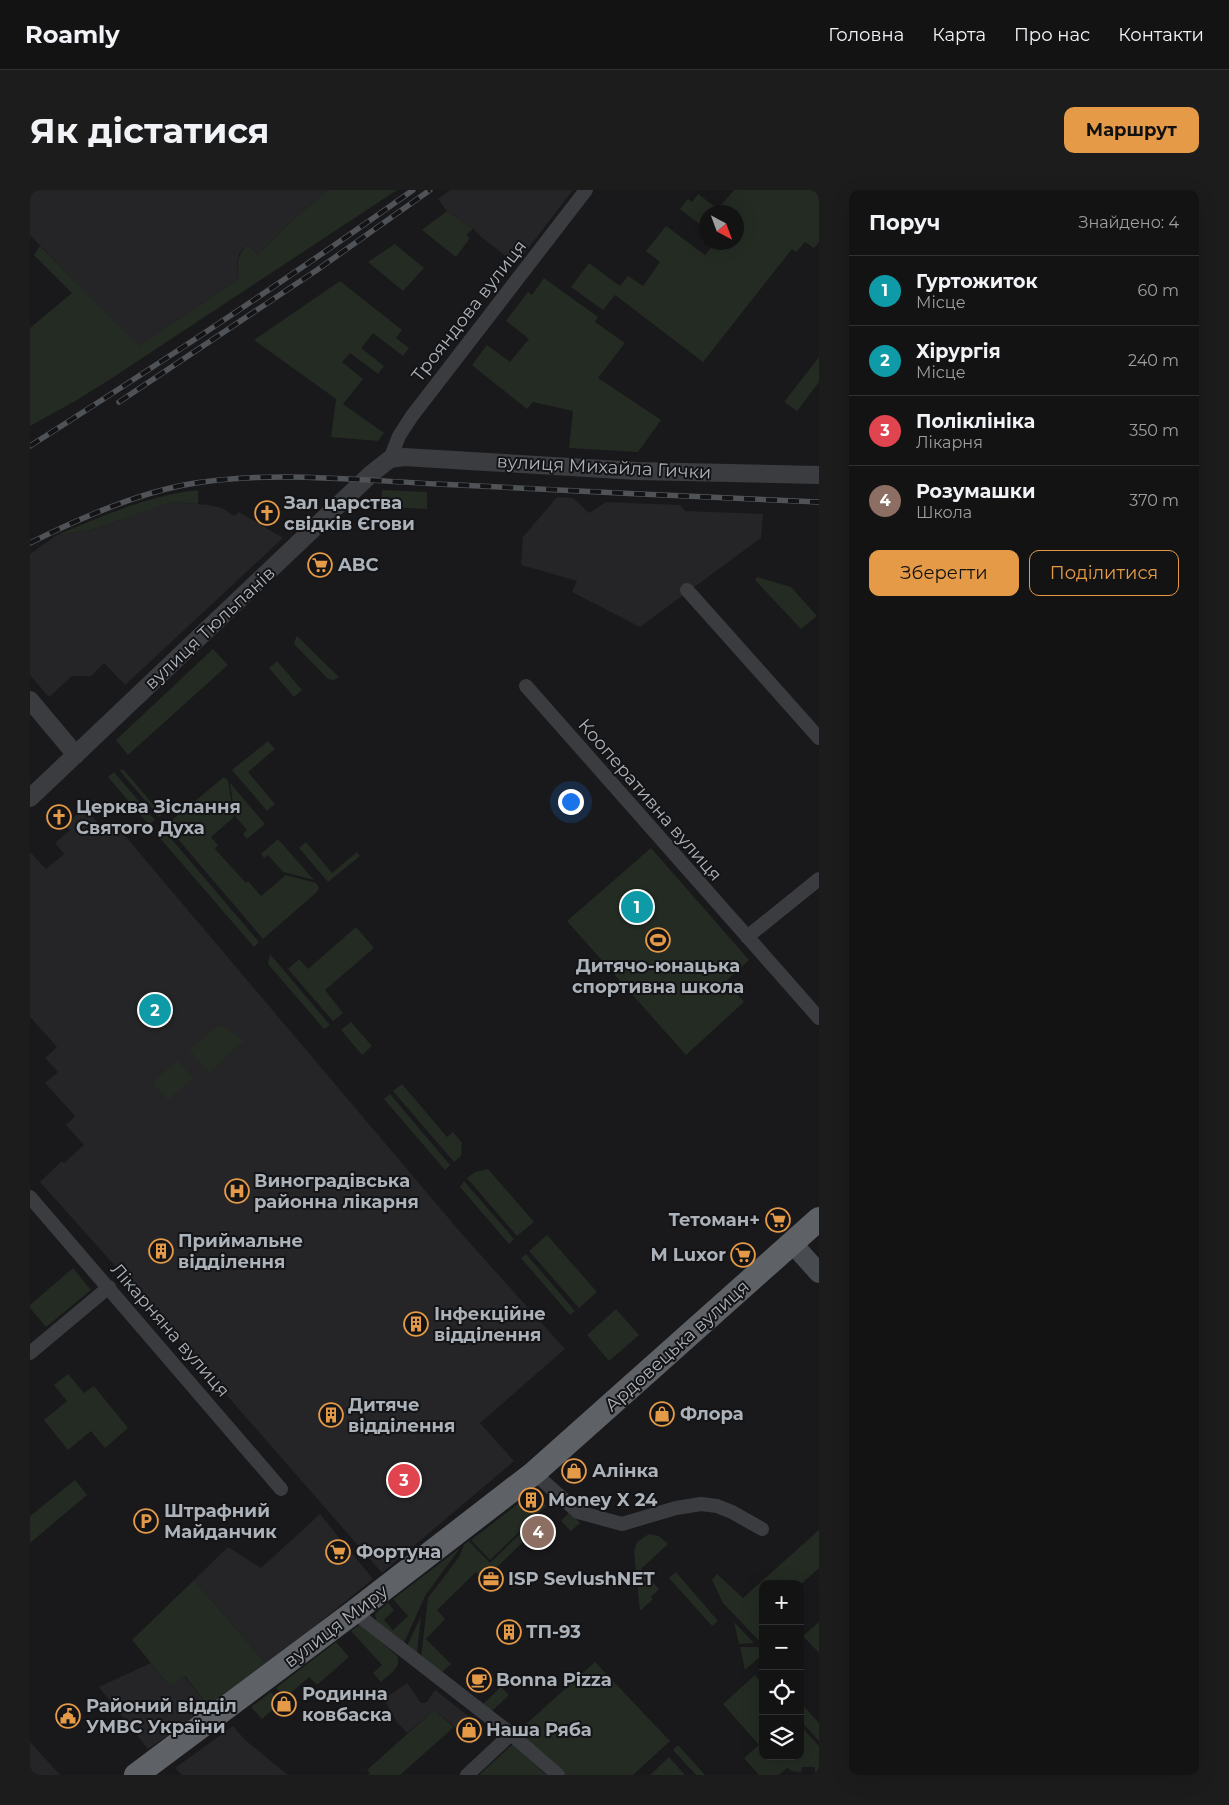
<!DOCTYPE html>
<html lang="uk">
<head>
<meta charset="utf-8">
<style>
	:root { --surface:#131314; --page:#1c1c1d; --text:#f1f3f6; --muted:#9d9ea0; --line:#323234; --accent:#e59a47 }
	body { margin:0; font-family:Montserrat,sans-serif; background:var(--page); color:var(--text) }
	.controls { position:absolute; right:15px; bottom:15px; display:grid; overflow:hidden; border-radius:10px; box-shadow:0 5px 20px #0002 }
	.controls button { width:45px; height:45px; display:grid; place-items:center; padding:0; border:0; border-bottom:1px solid var(--line); background:var(--surface); color:var(--text); font:25px sans-serif }
	.compass { position:absolute; left:669px; top:15px; width:45px; height:45px; border-radius:50%; background:var(--surface); box-shadow:0 5px 20px #0002; rotate:139deg }
	.you { position:absolute; left:540px; top:611px; width:18px; height:18px; margin:-12px; border:4px solid #fff; border-radius:50%; background:#1a73e8; box-shadow:0 0 0 8px #1a73e833 }
	.badge { display:grid; place-items:center; width:32px; height:32px; border-radius:50%; background:var(--accent); color:#fff; font-size:16px; font-weight:700 }
	.pin { position:absolute; translate:-50% -50%; border:2px solid #fff; box-shadow:0 1px 5px #0006 }
	.list { margin:0; padding:0; list-style:none }
	h2 { display:flex; justify-content:space-between; align-items:center; height:65px; margin:0; padding:0 20px; font-size:21px }
	h2 small { font-size:16px; font-weight:400; color:var(--muted) }
	.list li { display:grid; grid-template-columns:32px 1fr auto; gap:15px; align-items:center; box-sizing:border-box; height:70px; padding:0 20px; border-top:1px solid var(--line) }
	.list b { display:block; font-size:19px; white-space:nowrap }
	.list p { margin:0; font-size:16px; white-space:nowrap; color:var(--muted) }
	.list em { font-size:16px; font-style:normal; color:var(--muted) }
	.actions { display:flex; gap:10px; padding:15px 20px }
	.actions a { flex:1; padding:11px 0; border:1px solid var(--accent); border-radius:10px; text-align:center; font-size:18px; color:var(--accent) }
	.actions .main { background:var(--accent); color:#111 }
	.icon { flex:none; width:28px; height:28px; fill:none; stroke:currentColor; stroke-width:2; stroke-linecap:round; stroke-linejoin:round }
	.map { position:relative; flex:none; width:789px; height:1585px; overflow:hidden; border-radius:10px }
	header { display:flex; align-items:center; gap:30px; box-sizing:border-box; height:70px; padding:0 25px; background:var(--surface); border-bottom:1px solid var(--line) }
	header strong { font-size:24px }
	nav { display:flex; gap:28px; margin-inline-start:auto; font-size:18px }
	.intro { display:flex; align-items:center; justify-content:space-between; box-sizing:border-box; height:120px; padding:0 30px }
	h1 { margin:0; font-size:35px }
	.button { padding:12px 22px; border-radius:10px; background:var(--accent); color:#111; font-size:18px; font-weight:700 }
	main { display:flex; gap:30px; padding:0 30px }
	aside { flex:1; background:var(--surface); border-radius:10px; box-shadow:0 5px 20px #0002 }
	.map>svg:first-child { display:block }
	.built { fill:#252528 }
	.green { fill:#232b23 }
	.lines { fill:none; stroke-linecap:round; stroke-linejoin:round }
	.minor { stroke:#3a3c40; stroke-width:14 }
	.tertiary { stroke:#3a3c40; stroke-width:18 }
	.secondary { stroke:#484b4f; stroke-width:20 }
	.trunk { stroke:#5e6267; stroke-width:24 }
	.rail-casing { stroke:#4f5256; stroke-width:5.5 }
	.rail { stroke:#141416; stroke-width:4; stroke-dasharray:11; stroke-linecap:butt }
	.labels { text-anchor:middle; stroke-width:4; stroke-linejoin:round; paint-order:stroke }
	.street-label { font-size:18px; fill:#acb2b9; stroke:#141416 }
	.poi-label { font-size:18px; font-weight:bold; fill:#acb2b9; stroke:#141416; text-anchor:start }
</style>
</head>
<body>
<header>
<strong>Roamly</strong>
<nav><a>Головна</a><a>Карта</a><a>Про нас</a><a>Контакти</a></nav>
</header>
<div class="intro"><h1>Як дістатися</h1><a class="button">Маршрут</a></div>
<main>
<div class="map">
<svg width="789" height="1585" viewBox="0 0 789 1585">
	<rect width="100%" height="100%" fill="#19191b"/>
	<path class="built" d="M0 0H298L258 34 228 65 217 54 209 64 207 75 209 89 108 157 0 45Z
		M420 0H543L486 74 450 46V45L443 39 417 21 408 9Z
		M527 307 543 308 559 323 576 312 650 315 655 321 733 324 731 348 610 437 542 402 547 391 491 375 493 347Z
		M141 312 179 315 192 318 204 326 209 322 253 348 95 495 74 473 61 486H42L19 507 0 485V364L27 345 61 340Z
		M55 618 76 642 85 634 431 1043 535 1159 450 1233 484 1271 352 1383 194 1202 196 1200 10 992 32 971 34 973 54 955 36 935 45 926 15 893 28 882 15 868 27 857 0 827V662L16 679 34 664 25 653 40 640 35 635Z
		M290 1324 343 1389 237 1475 164 1390 198 1357 231 1378Z
		M121 1473 140 1496 154 1486 179 1517 118 1559 69 1497Z
		M377 1493 391 1513H396L405 1500 437 1525 453 1544 441 1555 422 1534 404 1520 377 1543 367 1532 354 1509Z
		M203 1536 215 1550 258 1585H152L145 1578Z
		M0 1552 30 1585H0Z"/>
	<path class="green" d="M298 0H367L79 190 47 210 0 236V138L42 103 4 65 10 56 109 156 209 89C207 73 206 68 217 54L228 65 258 34Z
		M704 0H789V52L784 58 775 52 766 62 762 59 673 172 585 105 573 120 541 97 559 73 590 96 598 86 613 96 630 72 616 61 636 36 675 65 685 53 706 52V22H676V39L650 19 658 9 662 12 668 4 688 19Z
		M417 21 443 39 436 45 440 48 426 67 392 40Z
		M365 54 394 78 373 101 338 72Z
		M514 88 568 127 565 132 595 153 568 188 631 230 608 262 539 258 543 221 503 212 497 219 442 175 457 155 480 172 499 149 476 131 498 102 502 105Z
		M310 91 372 140 366 148 379 158 373 166 343 143 331 158 354 176 348 184 320 163 312 172 333 189 313 214 354 243 348 251 301 247 306 209 224 150Z
		M789 167V192L767 221 754 212Z
		M168 300V314L142 312 61 340 27 345C73 326 119 305 168 300Z
		M352 300 397 302V319L351 317Z
		M727 387 761 397 787 426 771 439 725 390Z
		M267 446 309 487 304 490 298 489 265 455 264 452Z
		M183 459 198 475 98 565 86 550Z
		M247 471 272 500 264 507 239 478Z
		M238 551 245 559 218 582 245 614 237 621 202 580Z
		M93 579 132 625 129 627 90 581Z
		M84 582 125 630 119 635 78 587Z
		M194 587 198 591 204 627 181 647 188 655 185 659 216 693 218 691 231 706 256 685 286 693 289 697 287 702 233 749 136 635Z
		M200 593 235 634 217 649 213 644 217 640 205 626Z
		M132 638 229 752 224 757 129 647Z
		M248 649 284 690 253 682 238 665 234 668 231 664Z
		M276 652 302 683 327 662 330 666 298 692 269 658Z
		M621 658 719 770 696 791 714 812 656 865 537 731Z
		M326 737 344 758 295 800 313 823 303 831 258 779 269 769 278 779Z
		M240 764 300 835 294 839 238 774Z
		M321 832 342 856 332 865 311 840Z
		M188 836 193 837 214 850 180 883 159 860Z
		M147 870 163 888 138 910 122 893Z
		M372 894 417 947 423 942 432 953 431 966 424 972 363 901Z
		M360 904 420 975 415 980 354 909Z
		M458 979 504 1032 487 1046 437 988 445 982Z
		M434 991 484 1049 479 1054 430 997Z
		M517 1045 567 1102 549 1118 499 1061Z
		M496 1064 545 1121 540 1125 491 1068Z
		M43 1078 61 1100 16 1137 0 1118V1115Z
		M586 1119 609 1145 579 1171 557 1145Z
		M38 1184 54 1203 64 1196 98 1238 75 1258 61 1241 38 1260 14 1230 37 1211 24 1195Z
		M45 1290 57 1305 0 1353V1326Z
		M505 1305 516 1316 460 1370 441 1350 493 1310 500 1317 506 1313 502 1307Z
		M540 1322 550 1333 541 1341 531 1331Z
		M789 1340V1378L770 1395V1394H733V1428L728 1433 733 1438V1455L693 1413 682 1390 687 1384 713 1408Z
		M492 1342 497 1348 454 1390 446 1382 407 1420 415 1429 396 1449 421 1474 411 1483 391 1467 398 1408 429 1367 434 1355 439 1351 460 1373Z
		M619 1344 629 1346 638 1354 611 1379 629 1399 621 1407 623 1409 610 1421 604 1361 607 1352Z
		M430 1358 395 1406 374 1453 347 1432 345 1424 358 1413 364 1420 354 1430 363 1440 378 1426 363 1409Z
		M646 1382 688 1431 682 1436 639 1388Z
		M164 1390 237 1475 179 1517 155 1486 140 1496 102 1450Z
		M391 1426 387 1464 377 1456Z
		M704 1432 724 1453 709 1454Z
		M789 1432V1463L773 1446Z
		M329 1435 333 1436 367 1466C373 1477 358 1485 351 1492L343 1483 352 1475 321 1441Z
		M306 1452 319 1467 287 1495 279 1487 255 1508 246 1498Z
		M710 1457H728L733 1464 715 1480Z
		M565 1472 640 1551 603 1585H532L485 1544Z
		M725 1485 733 1494V1566H770V1535L789 1556V1582H785V1577H772L771 1582 761 1581 757 1578 749 1585H729L714 1568 729 1555 693 1514Z
		M471 1497 479 1505 461 1522 452 1515Z
		M241 1502 250 1513 232 1529 221 1517Z
		M770 1512 789 1533V1551L770 1530Z
		M404 1520 424 1537 370 1585H338L340 1583 337 1580Z
		M483 1554 516 1585H449Z
		M648 1555 675 1585H666L643 1560Z
		M639 1567 655 1585H620L621 1584Z"/>
	<g class="lines">
		<path class="minor" d="M360 269 369 246 382 226 556 0
			M657 400 789 548
			M496 496 789 828
			M717 747 789 689
			M0 1007 251 1299
			M0 1163 79 1097
			M504 1283 548 1322 592 1334 646 1318 671 1314 687 1316 702 1322 732 1339
			M324 1422 481 1544 528 1585
			M437 1585 481 1544"/>
		<path class="tertiary" d="M0 510 46 565
			M0 608 341 284 360 269 374 267 607 281 789 285"/>
		<path class="secondary" d="M762 1053 789 1083"/>
		<path class="trunk" d="M106 1585 324 1422 504 1283 789 1029"/>
		<g class="rail-casing">
			<path id="rail" d="M89 212 287 80 400 0
				M0 256C129 174 258 89 383 0
				M0 353C46 330 103 305 154 295 235 280 325 290 407 294 534 300 662 307 789 312"/>
		</g>
		<use href="#rail" class="rail"/>
	</g>
	<defs>
		<g id="church-ring" transform="scale(1.25)"><circle r="9.5" fill="#141416" stroke="#e59a47" stroke-width="1.5"/><path d="M-1.2-6h2.4v3.5h3.3v2.4h-3.3V6h-2.4V-.1h-3.3v-2.4h3.3Z" fill="#e59a47"/></g>
		<g id="supermarket-ring" transform="scale(1.25)"><circle r="9.5" fill="#141416" stroke="#e59a47" stroke-width="1.5"/><path d="M-6-5.5h2.5l.6 2H6L4.5 2H-2.5L-4.4-4H-6ZM-1.5 3.2a1.3 1.3 0 1 0 .1 0ZM3 3.2a1.3 1.3 0 1 0 .1 0Z" fill="#e59a47"/></g>
		<g id="stadium-ring" transform="scale(1.25)"><circle r="9.5" fill="#141416" stroke="#e59a47" stroke-width="1.5"/><path d="M0-5a6.5 5 0 1 0 0 10a6.5 5 0 1 0 0-10ZM-3.5-1.8h7v3.6h-7Z" fill="#e59a47"/></g>
		<g id="hospital-ring" transform="scale(1.25)"><circle r="9.5" fill="#141416" stroke="#e59a47" stroke-width="1.5"/><path d="M-5-5h3v3.5h4V-5h3V5h-3V1.5h-4V5h-3Z" fill="#e59a47"/></g>
		<g id="building-ring" transform="scale(1.25)"><circle r="9.5" fill="#141416" stroke="#e59a47" stroke-width="1.5"/><path d="M-4-6H4V6H1V3H-1V6H-4ZM-2.5-4.3h1.7v1.8h-1.7ZM.8-4.3h1.7v1.8H.8ZM-2.5-1h1.7V.8h-1.7ZM.8-1h1.7V.8H.8Z" fill="#e59a47"/></g>
		<g id="shop-ring" transform="scale(1.25)"><circle r="9.5" fill="#141416" stroke="#e59a47" stroke-width="1.5"/><path d="M-5-2.5h2.3a2.7 3.5 0 0 1 5.4 0H5L5.5 6h-11ZM-1.5-2.5h3a1.5 2.3 0 0 0-3 0Z" fill="#e59a47"/></g>
		<g id="parking-ring" transform="scale(1.25)"><circle r="9.5" fill="#141416" stroke="#e59a47" stroke-width="1.5"/><path d="M-3.5-5.5H1a3.5 3.5 0 0 1 0 7H-1V5.5H-3.5ZM-1-3.4V-.6H.8a1.4 1.4 0 0 0 0-2.8Z" fill="#e59a47"/></g>
		<g id="office-ring" transform="scale(1.25)"><circle r="9.5" fill="#141416" stroke="#e59a47" stroke-width="1.5"/><path d="M-6-3h4V-5.5h4V-3h4V5H-6ZM-1-4.5V-3h2v-1.5ZM-6 0V1H6V0Z" fill="#e59a47"/></g>
		<g id="cafe-ring" transform="scale(1.25)"><circle r="9.5" fill="#141416" stroke="#e59a47" stroke-width="1.5"/><path d="M-5.5-4.5H6V0H3Q3 3.5 0 3.5H-2.5Q-5.5 3.5-5.5 0ZM3-3.2v2h1.7v-2ZM-6 4.5H4V6H-6Z" fill="#e59a47"/></g>
		<g id="civic-ring" transform="scale(1.25)"><circle r="9.5" fill="#141416" stroke="#e59a47" stroke-width="1.5"/><path d="M-.6-6.5H3V-4.5H.6V-3L4-1V1h2V6H-6V1h2V-1L-.6-3ZM-1.2 2.5V6h2.4V2.5Z" fill="#e59a47"/></g>
	</defs>
	<g fill-rule="evenodd">
		<use href="#church-ring" x="237" y="323"/>
		<use href="#supermarket-ring" x="290" y="375"/>
		<use href="#church-ring" x="29" y="627"/>
		<use href="#stadium-ring" x="628" y="750"/>
		<use href="#hospital-ring" x="207" y="1001"/>
		<use href="#supermarket-ring" x="748" y="1030"/>
		<use href="#building-ring" x="131" y="1061"/>
		<use href="#supermarket-ring" x="713" y="1065"/>
		<use href="#building-ring" x="386" y="1134"/>
		<use href="#shop-ring" x="632" y="1224"/>
		<use href="#building-ring" x="301" y="1225"/>
		<use href="#shop-ring" x="544" y="1281"/>
		<use href="#building-ring" x="501" y="1310"/>
		<use href="#parking-ring" x="116" y="1331"/>
		<use href="#supermarket-ring" x="308" y="1362"/>
		<use href="#office-ring" x="461" y="1389"/>
		<use href="#building-ring" x="479" y="1442"/>
		<use href="#cafe-ring" x="449" y="1490"/>
		<use href="#shop-ring" x="254" y="1514"/>
		<use href="#civic-ring" x="38" y="1526"/>
		<use href="#shop-ring" x="439" y="1540"/>
	</g>
	<g class="labels">
		<g class="street-label">
			<text transform="translate(439 121) rotate(-52)" y="6">Трояндова вулиця</text>
			<text transform="translate(574 277) rotate(3)" y="6">вулиця Михайла Гички</text>
			<text transform="translate(180 438) rotate(-43)" y="6">вулиця Тюльпанів</text>
			<text transform="translate(620 610) rotate(49)" y="6">Кооперативна вулиця</text>
			<text transform="translate(140 1140) rotate(49)" y="6">Лікарняна вулиця</text>
			<text transform="translate(647 1156) rotate(-42)" y="6">Ардовецька вулиця</text>
			<text transform="translate(306 1436) rotate(-37)" y="6">вулиця Миру</text>
		</g>
		<g class="poi-label">
			<text x="254" y="319">Зал царства<tspan x="254" dy="21">свідків Єгови</tspan></text>
			<text x="308" y="381">ABC</text>
			<text x="46" y="623">Церква Зіслання<tspan x="46" dy="21">Святого Духа</tspan></text>
			<text x="628" y="782" text-anchor="middle">Дитячо-юнацька<tspan x="628" dy="21">спортивна школа</tspan></text>
			<text x="224" y="997">Виноградівська<tspan x="224" dy="21">районна лікарня</tspan></text>
			<text x="730" y="1036" text-anchor="end">Тетоман+</text>
			<text x="148" y="1057">Приймальне<tspan x="148" dy="21">відділення</tspan></text>
			<text x="696" y="1071" text-anchor="end">M Luxor</text>
			<text x="404" y="1130">Інфекційне<tspan x="404" dy="21">відділення</tspan></text>
			<text x="318" y="1221">Дитяче<tspan x="318" dy="21">відділення</tspan></text>
			<text x="650" y="1230">Флора</text>
			<text x="562" y="1287">Алінка</text>
			<text x="518" y="1316">Money X 24</text>
			<text x="134" y="1327">Штрафний<tspan x="134" dy="21">Майданчик</tspan></text>
			<text x="326" y="1368">Фортуна</text>
			<text x="478" y="1395">ISP SevlushNET</text>
			<text x="496" y="1448">ТП-93</text>
			<text x="466" y="1496">Bonna Pizza</text>
			<text x="272" y="1510">Родинна<tspan x="272" dy="21">ковбаска</tspan></text>
			<text x="56" y="1522">Районий відділ<tspan x="56" dy="21">УМВС України</tspan></text>
			<text x="456" y="1546">Наша Ряба</text>
		</g>
	</g>
</svg>
<div class="controls">
<button>+</button>
<button>−</button>
<button><svg class="icon" aria-label="locate" viewBox="0 0 24 24"><circle cx="12" cy="12" r="6"/><path d="M12 2v4M12 18v4M2 12h4M18 12h4"/></svg></button>
<button><svg class="icon" aria-label="layers" viewBox="0 0 24 24"><path d="M12 4l9 5-9 5-9-5zM3 14l9 5 9-5"/></svg></button>
</div>
<svg class="compass" viewBox="-18 -18 36 36"><path d="M0-13l5 13h-10z" fill="#e53935"/><path d="M0 13l5-13h-10z" fill="#9d9ea0"/></svg>
<div class="you"></div>
<div class="pin badge" style="left:607px;top:717px;background:#0f9aa8">1</div>
<div class="pin badge" style="left:125px;top:820px;background:#0f9aa8">2</div>
<div class="pin badge" style="left:374px;top:1290px;background:#e0444e">3</div>
<div class="pin badge" style="left:508px;top:1342px;background:#8d6e63">4</div>
</div>
<aside>
<h2>Поруч<small>Знайдено: 4</small></h2>
<ul class="list">
<li><span class="badge" style="background:#0f9aa8">1</span><div><b>Гуртожиток</b><p>Місце</p></div><em>60 m</em></li>
<li><span class="badge" style="background:#0f9aa8">2</span><div><b>Хірургія</b><p>Місце</p></div><em>240 m</em></li>
<li><span class="badge" style="background:#e0444e">3</span><div><b>Поліклініка</b><p>Лікарня</p></div><em>350 m</em></li>
<li><span class="badge" style="background:#8d6e63">4</span><div><b>Розумашки</b><p>Школа</p></div><em>370 m</em></li>
</ul>
<div class="actions"><a class="main">Зберегти</a><a>Поділитися</a></div>
</aside>
</main>
</body>
</html>
